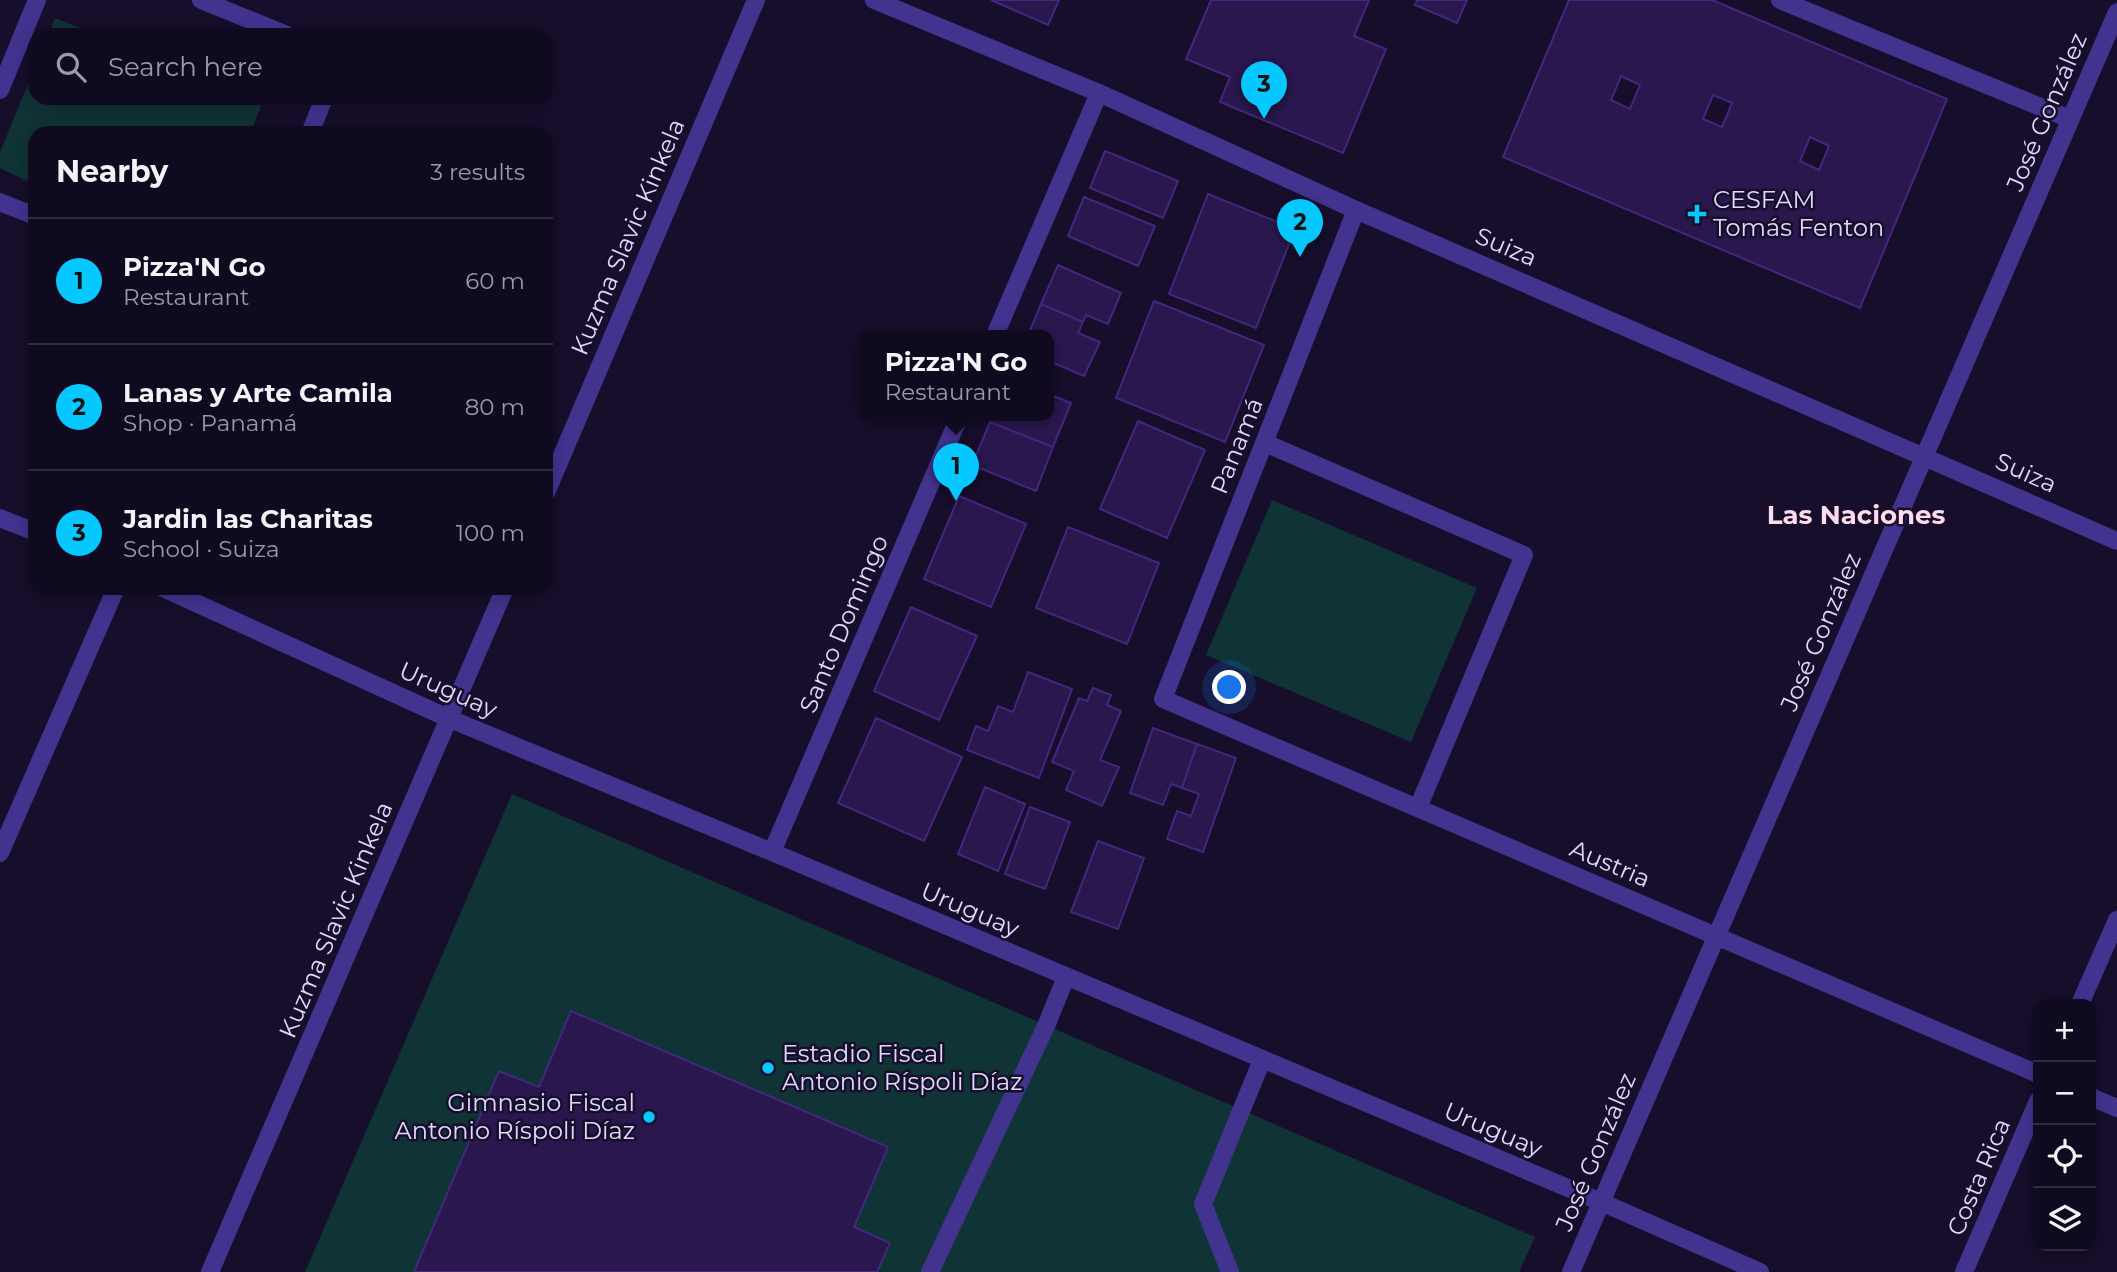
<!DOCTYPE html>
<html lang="en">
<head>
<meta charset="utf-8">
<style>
	:root { --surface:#100a20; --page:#191329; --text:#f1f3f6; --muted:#9c9aa5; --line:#302b3e; --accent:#04c8ff }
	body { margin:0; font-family:Montserrat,sans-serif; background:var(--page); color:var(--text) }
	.controls { position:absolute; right:21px; bottom:21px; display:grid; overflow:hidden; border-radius:14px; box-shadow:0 4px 18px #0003 }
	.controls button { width:63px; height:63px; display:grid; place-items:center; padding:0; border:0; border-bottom:2px solid var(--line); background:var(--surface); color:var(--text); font:35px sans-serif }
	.you { position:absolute; left:1230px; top:688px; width:24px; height:24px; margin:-18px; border:5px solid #fff; border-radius:50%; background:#1a73e8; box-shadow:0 0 0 10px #1a73e833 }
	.badge { display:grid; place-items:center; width:46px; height:46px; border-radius:50%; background:var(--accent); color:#111; font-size:23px; font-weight:700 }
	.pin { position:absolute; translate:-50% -58px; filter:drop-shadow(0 2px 4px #0008) }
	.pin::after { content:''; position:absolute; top:37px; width:24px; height:21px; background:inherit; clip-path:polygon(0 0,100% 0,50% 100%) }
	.popup { position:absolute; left:858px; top:330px; width:196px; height:91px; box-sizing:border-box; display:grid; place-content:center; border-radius:14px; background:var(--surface); filter:drop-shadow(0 2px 5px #0005); font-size:23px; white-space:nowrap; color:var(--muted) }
	.popup b { font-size:26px; color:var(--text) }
	.popup::after { content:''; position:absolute; left:50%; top:100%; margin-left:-14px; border:14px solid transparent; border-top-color:var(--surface) }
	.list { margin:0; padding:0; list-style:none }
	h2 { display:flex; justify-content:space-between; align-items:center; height:91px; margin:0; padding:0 28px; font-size:30px }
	h2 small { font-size:23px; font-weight:400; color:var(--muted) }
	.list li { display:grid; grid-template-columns:46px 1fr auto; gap:21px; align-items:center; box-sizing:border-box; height:126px; padding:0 28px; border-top:2px solid var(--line) }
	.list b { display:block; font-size:26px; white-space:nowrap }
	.list p { margin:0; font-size:23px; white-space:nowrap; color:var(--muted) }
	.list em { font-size:23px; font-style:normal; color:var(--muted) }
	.icon { flex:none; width:38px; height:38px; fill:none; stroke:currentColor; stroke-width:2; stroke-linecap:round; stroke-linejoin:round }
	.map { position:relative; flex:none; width:2117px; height:1272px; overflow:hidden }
	.search { position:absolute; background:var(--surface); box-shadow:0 4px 18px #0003; left:28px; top:28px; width:525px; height:77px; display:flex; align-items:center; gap:18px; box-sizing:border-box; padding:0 24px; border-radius:21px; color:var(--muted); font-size:26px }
	.panel { position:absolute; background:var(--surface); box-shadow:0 4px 18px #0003; left:28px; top:126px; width:525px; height:469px; border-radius:21px }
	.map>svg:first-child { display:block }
	.green { fill:#103336 }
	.building { fill:#29174e; stroke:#42277d; stroke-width:2; fill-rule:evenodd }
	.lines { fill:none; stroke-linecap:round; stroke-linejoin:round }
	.minor { stroke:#42338f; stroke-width:18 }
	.poi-dot { fill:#04c8ff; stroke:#160e2b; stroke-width:2.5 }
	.labels { text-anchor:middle; stroke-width:5; stroke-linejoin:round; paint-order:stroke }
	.street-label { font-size:24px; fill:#e1d8ff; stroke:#160e2b }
	.poi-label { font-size:24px; fill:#e1d8ff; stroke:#160e2b; text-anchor:start }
	.neighbourhood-label { font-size:26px; font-weight:bold; fill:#ffdaed; stroke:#160e2b }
</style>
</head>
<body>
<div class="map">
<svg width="2117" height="1272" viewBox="0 0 2117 1272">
	<rect width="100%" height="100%" fill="#160e2b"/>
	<path class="green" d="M55 18 98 35H48Z
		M35 67V98H253L263 102 250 133H35V185L0 168V152Z
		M1272 500 1477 588 1411 742 1206 655Z
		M512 794 1535 1237 1519 1272H305Z"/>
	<path class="building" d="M991 0H1059L1048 25Z
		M1211 0H1369L1354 36 1386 49 1343 153 1220 102 1230 77 1186 59Z
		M1417 0H1467L1457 23 1415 5Z
		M1569 0H1712L1947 99 1860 308 1503 157ZM1621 76 1640 85 1630 109 1611 100ZM1713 95 1732 103 1722 127 1703 119ZM1810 137 1829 146 1819 170 1800 161Z
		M1105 151 1178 181 1163 218 1090 188Z
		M1208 194 1295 229 1256 328 1169 294Z
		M1084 197 1155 226 1138 266 1068 236Z
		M1058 265 1121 293 1108 324 1086 315 1083 322 1041 304Z
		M1154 301 1264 345 1225 442 1116 398Z
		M1041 304 1083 322 1078 333 1100 342 1084 376 1049 361V335H1028Z
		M1049 394 1071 403 1053 447 990 422 992 415H1049Z
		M1138 421 1205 450 1167 538 1100 509Z
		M990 422 1053 447 1036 491 972 465Z
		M959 496 1026 524 991 607 924 579Z
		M1068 527 1159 563 1127 644 1036 608Z
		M911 607 977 636 939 720 874 691Z
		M1028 672 1072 689 1039 778 967 750 976 726 988 731 998 706 1013 712Z
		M1093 688 1111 695 1107 705 1121 711 1100 760 1119 767 1102 806 1066 790 1074 771 1052 762 1079 698 1087 701Z
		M876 718 962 757 924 841 838 803Z
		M1153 728 1197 744 1182 788 1171 784 1163 805 1130 793Z
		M1197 744 1236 758 1203 852 1167 839 1177 811 1191 816 1199 794 1182 788Z
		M985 787 1025 804 998 871 958 854Z
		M1030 807 1070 822 1045 889 1005 874Z
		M1098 841 1144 858 1118 929 1071 912Z
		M571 1011 888 1147 854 1227 890 1243 877 1272H414L499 1071 539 1087Z"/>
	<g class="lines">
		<path class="minor" d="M201 0 287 35
			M874 0 1099 93 1356 210 2117 541
			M1780 0 2070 119
			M0 90 37 0
			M310 133 324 98
			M0 202 35 216
			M1356 210 1163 699 2038 1074
			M995 335 1099 93
			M1265 443 1524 555 1418 808
			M546 493 756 0
			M0 518 35 532
			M163 588 450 719 772 852 1601 1202 1760 1272
			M772 852 960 415
			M0 853 116 588
			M2080 1004 2117 920
			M2091 1097 2117 1108
			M210 1272 505 588
			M930 1272 1046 1026 1066 977
			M1230 1272 1203 1204 1262 1060
			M1571 1272 2117 12
			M1964 1272 2038 1101"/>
	</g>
	<g class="poi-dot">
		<path d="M1693.5 203.5h7v7h7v7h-7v7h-7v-7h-7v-7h7z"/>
		<circle cx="768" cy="1068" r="7"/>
		<circle cx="649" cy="1117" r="7"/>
	</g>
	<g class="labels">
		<g class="street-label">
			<text transform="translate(2047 112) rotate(-67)" y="8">José González</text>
			<text transform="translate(628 237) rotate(-67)" y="8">Kuzma Slavic Kinkela</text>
			<text transform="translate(1506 247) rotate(23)" y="8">Suiza</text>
			<text transform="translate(1237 446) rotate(-68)" y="8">Panamá</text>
			<text transform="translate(2026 473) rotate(24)" y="8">Suiza</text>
			<text transform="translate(844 624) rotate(-67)" y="8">Santo Domingo</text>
			<text transform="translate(1821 632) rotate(-67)" y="8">José González</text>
			<text transform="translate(448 690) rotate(24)" y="8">Uruguay</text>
			<text transform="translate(1610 864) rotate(23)" y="8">Austria</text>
			<text transform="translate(970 910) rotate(23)" y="8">Uruguay</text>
			<text transform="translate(336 920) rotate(-67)" y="8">Kuzma Slavic Kinkela</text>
			<text transform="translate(1493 1130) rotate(23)" y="8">Uruguay</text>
			<text transform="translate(1596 1152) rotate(-67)" y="8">José González</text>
			<text transform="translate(1979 1177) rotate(-67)" y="8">Costa Rica</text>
		</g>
		<g class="poi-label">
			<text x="1713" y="208">CESFAM<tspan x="1713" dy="28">Tomás Fenton</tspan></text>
			<text x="782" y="1062">Estadio Fiscal<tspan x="782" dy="28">Antonio Ríspoli Díaz</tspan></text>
			<text x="635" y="1111" text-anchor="end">Gimnasio Fiscal<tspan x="635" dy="28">Antonio Ríspoli Díaz</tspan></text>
		</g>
		<g class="neighbourhood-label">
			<text x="1856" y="524">Las Naciones</text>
		</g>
	</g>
</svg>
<div class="controls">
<button>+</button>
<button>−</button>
<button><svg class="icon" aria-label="locate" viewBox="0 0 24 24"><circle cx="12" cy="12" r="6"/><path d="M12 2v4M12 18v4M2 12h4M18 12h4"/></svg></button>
<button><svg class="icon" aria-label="layers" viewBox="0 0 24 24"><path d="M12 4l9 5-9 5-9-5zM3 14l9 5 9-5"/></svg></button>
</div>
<div class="you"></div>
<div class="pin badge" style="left:956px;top:501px">1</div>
<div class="popup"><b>Pizza'N Go</b>Restaurant</div>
<div class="pin badge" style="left:1300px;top:257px">2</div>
<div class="pin badge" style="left:1264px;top:119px">3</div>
<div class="search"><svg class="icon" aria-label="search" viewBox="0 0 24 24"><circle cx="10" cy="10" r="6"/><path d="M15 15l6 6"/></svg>Search here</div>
<section class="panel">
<h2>Nearby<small>3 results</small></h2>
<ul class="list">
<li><span class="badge">1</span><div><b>Pizza'N Go</b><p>Restaurant</p></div><em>60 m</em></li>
<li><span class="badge">2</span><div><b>Lanas y Arte Camila</b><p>Shop · Panamá</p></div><em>80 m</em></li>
<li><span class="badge">3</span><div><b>Jardin las Charitas</b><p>School · Suiza</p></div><em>100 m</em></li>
</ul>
</section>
</div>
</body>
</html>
